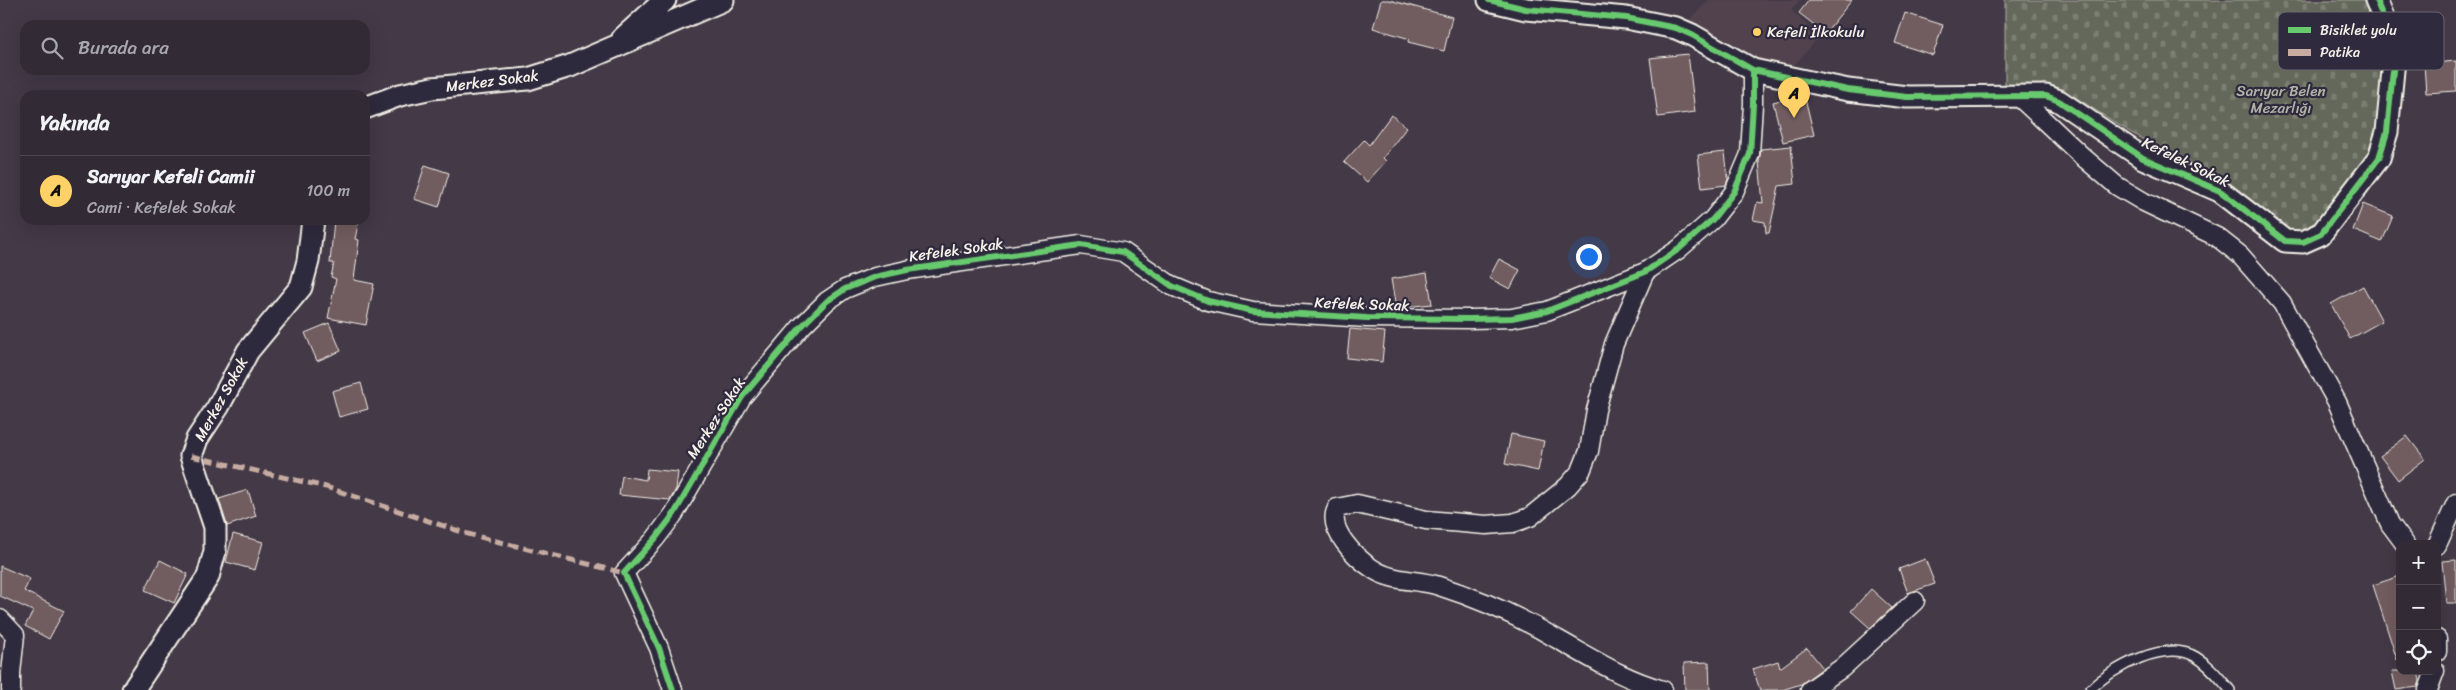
<!DOCTYPE html>
<html lang="tr">
<head>
<meta charset="utf-8">
<style>
	:root { --surface:#322b35; --page:#3a333d; --text:#f1f3f6; --muted:#a8a7ad; --line:#4d4750; --accent:#ffd166 }
	body { margin:0; font-family:Sriracha,sans-serif; background:var(--page); color:var(--text) }
	.controls { position:absolute; right:15px; bottom:15px; display:grid; overflow:hidden; border-radius:10px; box-shadow:0 5px 20px #0002 }
	.controls button { width:45px; height:45px; display:grid; place-items:center; padding:0; border:0; border-bottom:1px solid var(--line); background:var(--surface); color:var(--text); font:25px sans-serif }
	.you { position:absolute; left:1588px; top:256px; width:18px; height:18px; margin:-12px; border:4px solid #fff; border-radius:50%; background:#1a73e8; box-shadow:0 0 0 8px #1a73e833 }
	.badge { display:grid; place-items:center; width:32px; height:32px; border-radius:50%; background:var(--accent); color:#111; font-size:16px; font-weight:700 }
	.pin { position:absolute; translate:-50% -41px; filter:drop-shadow(0 1px 2px #0008) }
	.pin::after { content:''; position:absolute; top:26px; width:18px; height:15px; background:inherit; clip-path:polygon(0 0,100% 0,50% 100%) }
	.list { margin:0; padding:0; list-style:none }
	h2 { display:flex; justify-content:space-between; align-items:center; height:65px; margin:0; padding:0 20px; font-size:21px }
	h2 small { font-size:16px; font-weight:400; color:var(--muted) }
	.list li { display:grid; grid-template-columns:32px 1fr auto; gap:15px; align-items:center; box-sizing:border-box; height:70px; padding:0 20px; border-top:1px solid var(--line) }
	.list b { display:block; font-size:19px; white-space:nowrap }
	.list p { margin:0; font-size:16px; white-space:nowrap; color:var(--muted) }
	.list em { font-size:16px; font-style:normal; color:var(--muted) }
	.icon { flex:none; width:28px; height:28px; fill:none; stroke:currentColor; stroke-width:2; stroke-linecap:round; stroke-linejoin:round }
	.map { position:relative; flex:none; width:2456px; height:690px; overflow:hidden }
	.search { position:absolute; background:var(--surface); box-shadow:0 5px 20px #0002; left:20px; top:20px; width:350px; height:55px; display:flex; align-items:center; gap:12px; box-sizing:border-box; padding:0 18px; border-radius:15px; color:var(--muted); font-size:19px }
	.panel { position:absolute; background:var(--surface); box-shadow:0 5px 20px #0002; left:20px; top:90px; width:350px; height:135px; border-radius:15px }
	.map>svg:first-child { display:block }
	.built { fill:#51434e }
	.cemetery { fill:url(#cemetery-stones); stroke:#acaca1 }
	.building { fill:#715b5f; stroke:#f4f1e8 }
	.lines { fill:none; stroke-linecap:round; stroke-linejoin:round }
	.service-casing { stroke:#f4f1e8; stroke-width:12 }
	.minor-casing { stroke:#f4f1e8; stroke-width:21 }
	.tertiary-casing { stroke:#f4f1e8; stroke-width:25 }
	.service { stroke:#2f2a3d; stroke-width:9 }
	.minor { stroke:#2f2a3d; stroke-width:18 }
	.tertiary { stroke:#2f2a3d; stroke-width:21 }
	.quiet { stroke:#c7aca2; stroke-width:5; stroke-dasharray:10 5; stroke-linecap:butt }
	.cycleway-casing { stroke:#2f2a3d; stroke-width:9 }
	.cycleway { stroke:#67ca6e; stroke-width:6 }
	.poi-dot { fill:#ffd166; stroke:#2f2a3d; stroke-width:2 }
	.labels { text-anchor:middle; stroke-width:4.5; stroke-linejoin:round; paint-order:stroke }
	.poi-label { font-size:15px; fill:#f4f1e8; stroke:#2f2a3d; text-anchor:start }
	.street-label { font-size:15px; fill:#f4f1e8; stroke:#2f2a3d }
	.park-label { font-size:15px; fill:#b3b3a8; stroke:#2f2a3d }
	.key { fill:#2f2a3d; stroke:#6a6670; stroke-width:1 }
	.key-label { font-size:14px; fill:#f4f1e8 }
</style>
</head>
<body>
<div class="map">
<svg width="2456" height="690" viewBox="0 0 2456 690">
	<defs>
		<pattern id="cemetery-stones" width="16" height="16" patternUnits="userSpaceOnUse" patternTransform="scale(1.25)"><rect width="16" height="16" fill="#64685a"/><path d="M2 7V4a2 2 0 0 1 4 0v3zM10 15v-3a2 2 0 0 1 4 0v3z" fill="#7b7e72"/></pattern>
	</defs>
	<rect width="100%" height="100%" fill="#433947"/>
	<filter id="ink" filterUnits="userSpaceOnUse"><feTurbulence type="fractalNoise" baseFrequency=".02" numOctaves="2"/><feDisplacementMap in="SourceGraphic" scale="10" xChannelSelector="R" yChannelSelector="G"/><feConvolveMatrix kernelMatrix="1 2 1 2 8 2 1 2 1" color-interpolation-filters="sRGB"/></filter>
	<g filter="url(#ink)">
		<path class="built" d="M1709 0H1800L1791 10 1819 37 1790 70 1753 64 1693 27 1690 19Z"/>
		<path class="cemetery" d="M2005 0H2365L2375 19 2387 67 2380 120 2366 165 2315 229 2292 233 2233 188 2130 132 2075 97 2058 90 2005 88Z"/>
		<path class="building" d="M1381 0H1389L1452 17 1444 51 1408 42 1410 39 1373 28Z
			M1809 0H1852L1825 33 1799 13Z
			M1905 13 1943 25 1933 55 1895 43Z
			M1688 54 1695 112 1658 117 1650 58Z
			M2456 61V91L2426 93 2424 64Z
			M1804 94 1814 135 1783 142 1773 102Z
			M1391 115 1407 127 1383 158 1386 161 1367 182 1344 162 1364 140 1369 145Z
			M1791 146 1795 184 1779 186 1769 233H1766L1765 222 1753 220 1757 202 1763 203 1759 161 1761 149Z
			M1725 152 1728 179 1726 185 1702 188 1698 155Z
			M425 165 449 173 439 207 414 199Z
			M2363 204 2393 216 2382 242 2353 230Z
			M334 220H359L355 239 359 240 354 280 374 284 366 325 328 318 336 279 331 277 334 263H330Z
			M1499 259 1520 270 1510 289 1489 278Z
			M1427 273 1432 304 1396 308 1391 279Z
			M2363 286 2382 321 2350 339 2331 304Z
			M329 323 341 351 317 361 305 333Z
			M1350 329 1385 332 1382 362 1347 358Z
			M361 383 368 409 339 417 332 391Z
			M1511 434 1544 441 1538 471 1505 464Z
			M2407 436 2425 459 2398 480 2380 456Z
			M647 469 678 472 676 489 670 500 619 495 622 476 646 480Z
			M248 490 256 516 227 526 219 499Z
			M233 534 263 542 255 570 226 562Z
			M1925 559 1935 584 1908 593 1899 569Z
			M160 560 188 574 174 603 145 590Z
			M2456 560V603H2446L2442 561Z
			M0 566 30 579 24 591 64 611 49 639 25 626 33 611 0 596Z
			M2400 576V659L2397 660 2373 585Z
			M1871 589 1892 608 1870 628 1851 611Z
			M1807 648 1823 668 1801 684 1782 690H1760L1753 669 1778 661 1780 668Z
			M1709 662 1710 690H1685L1684 663Z
			M2392 671H2418L2420 681 2418 687 2396 690Z"/>
		<g class="lines">
			<g class="service-casing">
				<path id="service" d="M2090 690C2112 667 2166 639 2196 657 2210 665 2220 679 2230 690"/>
			</g>
			<g class="minor-casing">
				<path id="minor" d="M2018 96 2083 157 2117 186 2144 202 2217 237 2240 255 2282 303 2337 402 2390 524 2405 544
					M1645 272 1614 344 1596 410 1589 451 1581 471 1568 486 1530 517 1513 523 1486 525 1426 520 1357 504 1337 508C1326 529 1356 558 1373 569 1392 582 1417 579 1439 586 1480 599 1520 617 1557 639 1593 659 1623 679 1663 690
					M2437 545 2456 503
					M0 619 15 635 11 673V690
					M2437 639V652
					M673 690 659 648 624 573 655 539 674 514 742 397 801 327 827 301 845 289 875 277 907 270 1081 245 1123 252 1172 286 1208 301 1253 311 1367 318 1470 319 1512 318 1547 311 1645 272 1679 249 1713 219 1734 192 1750 154 1753 104V70
					M1810 690 1842 668 1915 601
					M2428 690 2435 671"/>
			</g>
			<g class="tertiary-casing">
				<path id="tertiary" d="M1489 0 1526 9 1626 18 1676 28 1692 35 1753 70 1848 90 1907 97 2046 96 2059 101 2143 158 2220 191 2285 241 2303 242 2321 234 2379 158 2387 132 2394 60 2391 36 2376 0
					M623 38 665 0
					M365 108 400 95 432 88 528 79 570 66 723 0
					M133 690 208 577 215 551V527L191 456 197 439 218 407 248 351 301 287 308 261 313 220"/>
			</g>
			<use href="#service" class="service"/>
			<use href="#minor" class="minor"/>
			<use href="#tertiary" class="tertiary"/>
			<path class="quiet" d="M191 456 326 487 468 534 624 573"/>
			<g class="cycleway-casing">
				<path id="cycleway" d="M1489 0 1526 9 1626 18 1676 28 1692 35 1753 70 1848 90 1907 97 2046 96 2059 101 2143 158 2220 191 2285 241 2303 242 2321 234 2379 158 2387 132 2394 60 2391 36 2376 0
					M673 690 659 648 624 573 655 539 674 514 742 397 801 327 827 301 845 289 875 277 907 270 1081 245 1123 252 1172 286 1208 301 1253 311 1367 318 1470 319 1512 318 1547 311 1645 272 1679 249 1713 219 1734 192 1750 154 1753 104V70"/>
			</g>
			<use href="#cycleway" class="cycleway"/>
		</g>
	</g>
	<circle class="poi-dot" cx="1757" cy="32" r="5"/>
	<g class="labels">
		<g class="poi-label">
			<text x="1767" y="37">Kefeli İlkokulu</text>
		</g>
		<g class="street-label">
			<text transform="translate(492 81) rotate(-7)" y="5">Merkez Sokak</text>
			<text transform="translate(2186 162) rotate(26)" y="5">Kefelek Sokak</text>
			<text transform="translate(956 250) rotate(-8)" y="5">Kefelek Sokak</text>
			<text transform="translate(1362 304) rotate(2)" y="5">Kefelek Sokak</text>
			<text transform="translate(221 399) rotate(-61)" y="5">Merkez Sokak</text>
			<text transform="translate(716 418) rotate(-57)" y="5">Merkez Sokak</text>
		</g>
		<g class="park-label">
			<text x="2281" y="96">Sarıyar Belen<tspan x="2281" dy="17">Mezarlığı</tspan></text>
		</g>
	</g>
	<rect x="2278" y="12" width="166" height="58" rx="8" class="key"/>
	<rect x="2288" y="27" width="23" height="6" fill="#67ca6e"/>
	<rect x="2288" y="49" width="23" height="7" fill="#c7aca2"/>
	<g class="key-label">
		<text x="2320" y="35">Bisiklet yolu</text>
		<text x="2320" y="57">Patika</text>
	</g>
</svg>
<div class="controls">
<button>+</button>
<button>−</button>
<button><svg class="icon" aria-label="locate" viewBox="0 0 24 24"><circle cx="12" cy="12" r="6"/><path d="M12 2v4M12 18v4M2 12h4M18 12h4"/></svg></button>
</div>
<div class="you"></div>
<div class="pin badge" style="left:1794px;top:118px">A</div>
<div class="search"><svg class="icon" aria-label="search" viewBox="0 0 24 24"><circle cx="10" cy="10" r="6"/><path d="M15 15l6 6"/></svg>Burada ara</div>
<section class="panel">
<h2>Yakında<small></small></h2>
<ul class="list">
<li><span class="badge">A</span><div><b>Sarıyar Kefeli Camii</b><p>Cami · Kefelek Sokak</p></div><em>100 m</em></li>
</ul>
</section>
</div>
</body>
</html>
